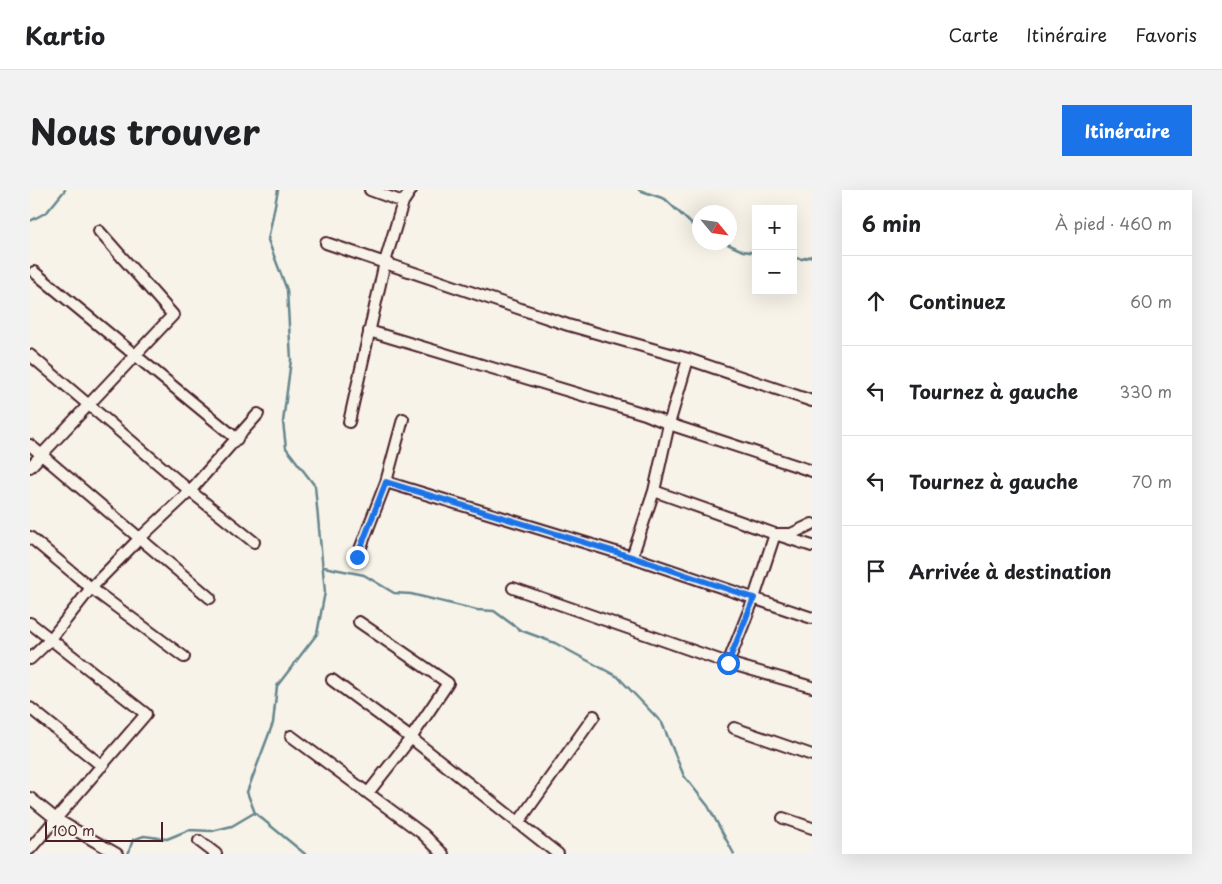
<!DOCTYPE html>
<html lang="fr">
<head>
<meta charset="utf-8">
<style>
	:root { --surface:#fff; --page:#f2f2f2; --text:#202124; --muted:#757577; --line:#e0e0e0; --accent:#1a73e8 }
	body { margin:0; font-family:"Playpen Sans",sans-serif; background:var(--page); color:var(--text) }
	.controls { position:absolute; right:15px; top:15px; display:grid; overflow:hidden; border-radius:0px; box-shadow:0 5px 20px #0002 }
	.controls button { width:45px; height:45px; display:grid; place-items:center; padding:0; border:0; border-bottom:1px solid var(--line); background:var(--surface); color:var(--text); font:25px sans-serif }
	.compass { position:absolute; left:662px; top:15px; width:45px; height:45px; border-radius:50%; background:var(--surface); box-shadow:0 5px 20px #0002; rotate:119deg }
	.scale { position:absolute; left:15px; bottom:12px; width:118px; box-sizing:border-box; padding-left:5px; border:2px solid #4a1f2b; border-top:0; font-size:14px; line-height:18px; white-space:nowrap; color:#4a1f2b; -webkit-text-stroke:4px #f7f3e8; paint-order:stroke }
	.stop { position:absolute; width:15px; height:15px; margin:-11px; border:4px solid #1a73e8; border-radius:50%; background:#fff }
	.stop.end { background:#1a73e8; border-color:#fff; box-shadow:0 1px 5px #0008 }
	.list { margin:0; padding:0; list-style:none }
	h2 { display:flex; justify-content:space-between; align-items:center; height:65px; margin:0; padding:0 20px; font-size:21px }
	h2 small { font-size:16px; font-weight:400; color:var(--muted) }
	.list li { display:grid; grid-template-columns:32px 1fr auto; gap:15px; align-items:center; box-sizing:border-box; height:90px; padding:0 20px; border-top:1px solid var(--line) }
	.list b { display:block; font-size:19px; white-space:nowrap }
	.list em { font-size:16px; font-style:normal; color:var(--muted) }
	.icon { flex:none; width:28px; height:28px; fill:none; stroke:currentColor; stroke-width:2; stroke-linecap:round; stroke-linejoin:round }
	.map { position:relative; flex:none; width:782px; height:664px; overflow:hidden; border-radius:0px }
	header { display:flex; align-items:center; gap:30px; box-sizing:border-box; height:70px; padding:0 25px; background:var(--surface); border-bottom:1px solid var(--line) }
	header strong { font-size:24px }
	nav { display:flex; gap:28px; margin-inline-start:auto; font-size:18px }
	.intro { display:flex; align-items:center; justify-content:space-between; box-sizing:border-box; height:120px; padding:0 30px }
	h1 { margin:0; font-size:35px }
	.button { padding:12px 22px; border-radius:0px; background:var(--accent); color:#fff; font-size:18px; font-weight:700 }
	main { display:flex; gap:30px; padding:0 30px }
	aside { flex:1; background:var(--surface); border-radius:0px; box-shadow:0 5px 20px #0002 }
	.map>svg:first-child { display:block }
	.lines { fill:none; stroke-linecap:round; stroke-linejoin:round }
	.stream { stroke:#66868e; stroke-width:2.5 }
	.minor-casing { stroke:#4a1f2b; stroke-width:14 }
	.minor { stroke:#f7f3e8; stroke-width:10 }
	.route { stroke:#1a73e8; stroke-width:6 }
</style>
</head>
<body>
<header>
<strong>Kartio</strong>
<nav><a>Carte</a><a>Itinéraire</a><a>Favoris</a></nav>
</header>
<div class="intro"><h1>Nous trouver</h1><a class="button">Itinéraire</a></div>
<main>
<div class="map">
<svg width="782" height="664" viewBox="0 0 782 664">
	<rect width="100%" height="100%" fill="#f7f3e8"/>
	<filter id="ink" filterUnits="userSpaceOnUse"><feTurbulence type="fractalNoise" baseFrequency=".02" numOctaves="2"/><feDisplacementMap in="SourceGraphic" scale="10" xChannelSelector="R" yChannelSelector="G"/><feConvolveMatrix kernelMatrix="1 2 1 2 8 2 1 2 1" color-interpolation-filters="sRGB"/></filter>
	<g filter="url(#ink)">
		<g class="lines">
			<path class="stream" d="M248 0 238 50 257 100 261 170 253 232 256 258 285 296 295 402 287 444 247 496 243 533 217 602 225 623 275 664
				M609 0 635 9 670 42
				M0 31 17 22 35 0
				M693 52 713 61 726 63
				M763 68 772 69 782 66
				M294 377 334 385 364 403 381 404 447 420 464 421 490 440 525 453 588 487 632 533 654 586 678 616 704 664
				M98 664 103 650 114 646 137 649 159 640 182 641 202 636 224 623"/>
			<g class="minor-casing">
				<path id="minor" d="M340 0 373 12
					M296 53 538 135 658 169 782 211
					M4 82 207 249
					M339 141 615 224 639 234 782 281
					M0 165 160 301 224 352
					M319 232 355 72 373 12 381 0
					M0 255 180 408
					M0 277 143 125 69 41
					M356 292 602 367 782 428
					M624 301 745 344H761L782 334
					M0 347 61 398 154 467
					M327 367 356 292 373 229
					M602 367 624 301 639 234 658 169
					M483 398 698 473 782 497
					M329 432 418 493 381 548 338 603
					M0 433 116 524 0 659
					M0 469 20 450 61 398 110 348 160 301 228 224
					M698 473 724 408 745 344 782 356
					M302 490 381 548 528 664
					M0 518 72 576
					M704 538 782 565
					M261 546 393 644 413 664
					M0 608 26 629 87 664
					M753 628 782 638
					M488 633 564 526
					M169 651 186 664"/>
			</g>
			<use href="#minor" class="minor"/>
		</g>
	</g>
	<g class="lines" filter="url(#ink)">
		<path class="route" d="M327 367 356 292 602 367 724 408 698 473"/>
	</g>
</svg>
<div class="controls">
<button>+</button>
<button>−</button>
</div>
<svg class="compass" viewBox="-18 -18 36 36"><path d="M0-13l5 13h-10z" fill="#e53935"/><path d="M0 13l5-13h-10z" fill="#757577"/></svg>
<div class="scale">100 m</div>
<div class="stop" style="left:698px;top:473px"></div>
<div class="stop end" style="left:327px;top:367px"></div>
</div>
<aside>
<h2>6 min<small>À pied · 460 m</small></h2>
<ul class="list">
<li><svg class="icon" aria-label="ahead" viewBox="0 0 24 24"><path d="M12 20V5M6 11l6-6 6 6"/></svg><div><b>Continuez</b></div><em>60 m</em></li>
<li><svg class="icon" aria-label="left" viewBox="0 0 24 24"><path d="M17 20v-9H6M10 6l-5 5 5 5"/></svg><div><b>Tournez à gauche</b></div><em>330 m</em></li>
<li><svg class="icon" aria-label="left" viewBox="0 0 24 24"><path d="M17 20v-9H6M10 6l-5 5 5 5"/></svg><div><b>Tournez à gauche</b></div><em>70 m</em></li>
<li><svg class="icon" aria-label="arrive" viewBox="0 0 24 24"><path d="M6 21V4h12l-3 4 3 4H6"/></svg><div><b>Arrivée à destination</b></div></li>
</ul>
</aside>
</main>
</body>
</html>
